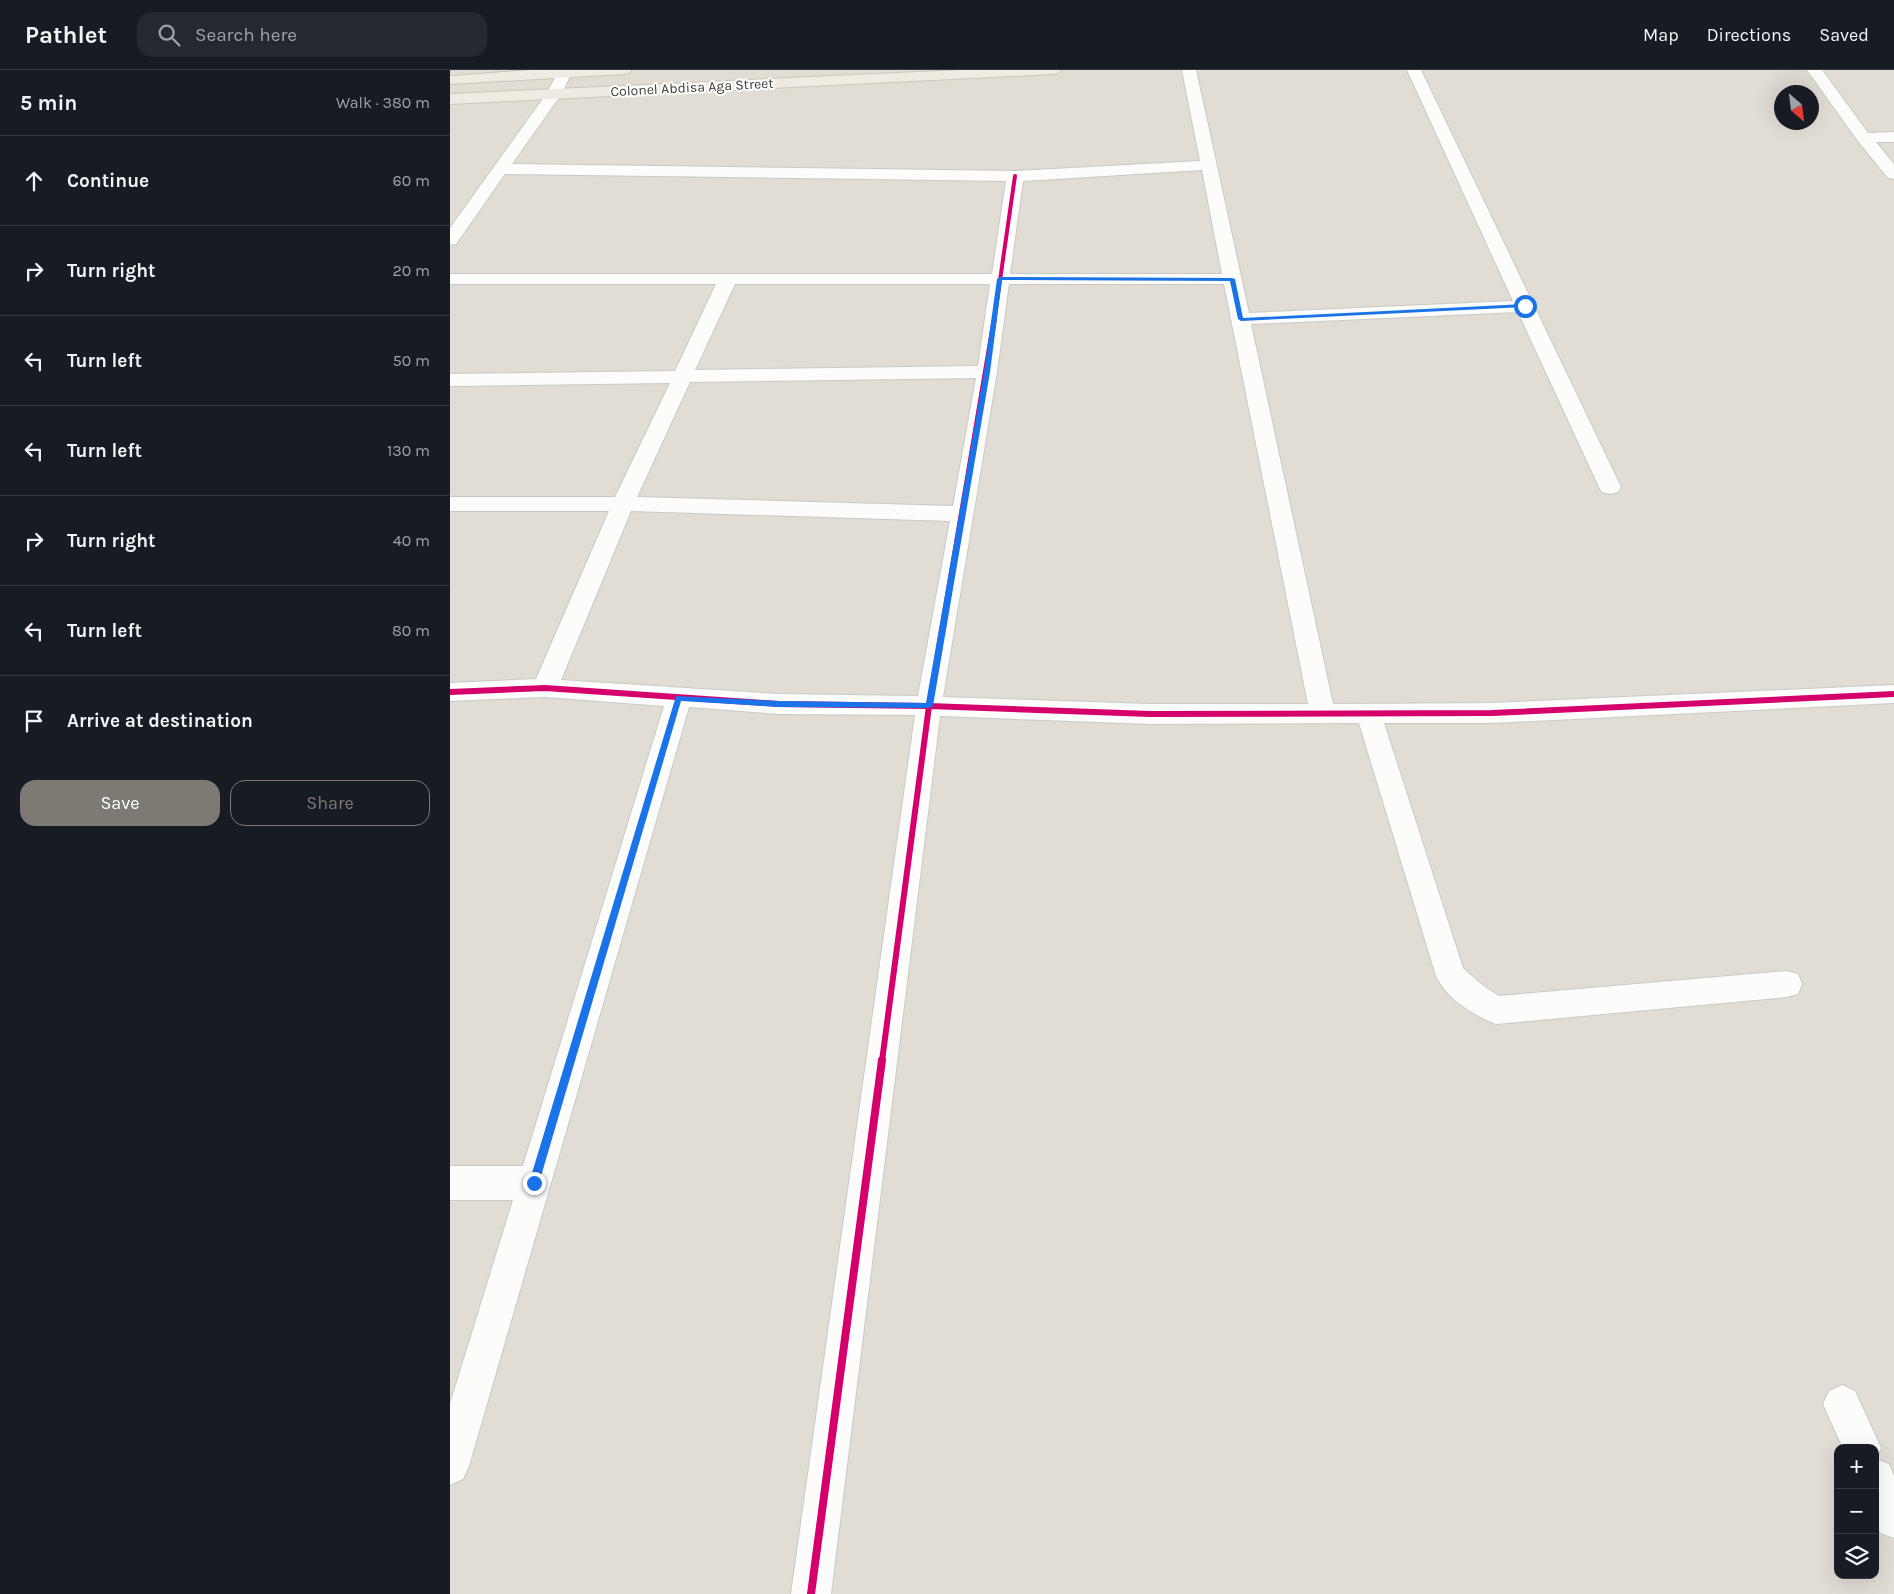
<!DOCTYPE html>
<html lang="en">
<head>
<meta charset="utf-8">
<style>
	:root { --surface:#171b24; --page:#242831; --text:#f1f3f6; --muted:#9ea1a6; --line:#363941; --accent:#7d7973 }
	body { margin:0; font-family:Karla,sans-serif; background:var(--page); color:var(--text) }
	.controls { position:absolute; right:15px; bottom:15px; display:grid; overflow:hidden; border-radius:10px; box-shadow:0 5px 20px #0002 }
	.controls button { width:45px; height:45px; display:grid; place-items:center; padding:0; border:0; border-bottom:1px solid var(--line); background:var(--surface); color:var(--text); font:25px sans-serif }
	.compass { position:absolute; left:1324px; top:15px; width:45px; height:45px; border-radius:50%; background:var(--surface); box-shadow:0 5px 20px #0002; rotate:152deg }
	.stop { position:absolute; width:15px; height:15px; margin:-11px; border:4px solid #1a73e8; border-radius:50%; background:#fff }
	.stop.end { background:#1a73e8; border-color:#fff; box-shadow:0 1px 5px #0008 }
	.list { margin:0; padding:0; list-style:none }
	h2 { display:flex; justify-content:space-between; align-items:center; height:65px; margin:0; padding:0 20px; font-size:21px }
	h2 small { font-size:16px; font-weight:400; color:var(--muted) }
	.list li { display:grid; grid-template-columns:32px 1fr auto; gap:15px; align-items:center; box-sizing:border-box; height:90px; padding:0 20px; border-top:1px solid var(--line) }
	.list b { display:block; font-size:19px; white-space:nowrap }
	.list em { font-size:16px; font-style:normal; color:var(--muted) }
	.actions { display:flex; gap:10px; padding:15px 20px }
	.actions a { flex:1; padding:11px 0; border:1px solid var(--accent); border-radius:15px; text-align:center; font-size:18px; color:var(--accent) }
	.actions .main { background:var(--accent); color:#fff }
	.icon { flex:none; width:28px; height:28px; fill:none; stroke:currentColor; stroke-width:2; stroke-linecap:round; stroke-linejoin:round }
	.map { position:relative; flex:none; width:1444px; height:1524px; overflow:hidden }
	header { display:flex; align-items:center; gap:30px; box-sizing:border-box; height:70px; padding:0 25px; background:var(--surface); border-bottom:1px solid var(--line) }
	header strong { font-size:24px }
	nav { display:flex; gap:28px; margin-inline-start:auto; font-size:18px }
	.search { width:350px; height:45px; background:var(--page); display:flex; align-items:center; gap:12px; box-sizing:border-box; padding:0 18px; border-radius:15px; color:var(--muted); font-size:19px }
	main { display:flex }
	aside { flex:1; background:var(--surface) }
	.map>svg:first-child { display:block }
	.residential { fill:#e1dcd4; fill-rule:evenodd }
	.lines { fill:none; stroke-linecap:round; stroke-linejoin:round }
	.street-casing { stroke:#cbc9c5; stroke-width:2 }
	.primary-casing { stroke:#cec6b6; stroke-width:2 }
	.street { fill:#fcfcfb; fill-rule:evenodd }
	.primary { fill:#efebe3; fill-rule:evenodd }
	.cycleway-far3-casing { stroke:#fff; stroke-width:5.5 }
	.cycleway-far2-casing { stroke:#fff; stroke-width:8 }
	.cycleway-far1-casing { stroke:#fff; stroke-width:9 }
	.cycleway-casing { stroke:#fff; stroke-width:11 }
	.cycleway-far3 { stroke:#d6006c; stroke-width:4 }
	.cycleway-far2 { stroke:#d6006c; stroke-width:5 }
	.cycleway-far1 { stroke:#d6006c; stroke-width:6 }
	.cycleway { stroke:#d6006c; stroke-width:8 }
	.route { fill:#1a73e8 }
	.labels { text-anchor:middle; stroke-width:4; stroke-linejoin:round; paint-order:stroke }
	.far-street-label { font-size:14px; fill:#413c34; stroke:#fff }
</style>
</head>
<body>
<header>
<strong>Pathlet</strong>
<div class="search"><svg class="icon" aria-label="search" viewBox="0 0 24 24"><circle cx="10" cy="10" r="6"/><path d="M15 15l6 6"/></svg>Search here</div>
<nav><a>Map</a><a>Directions</a><a>Saved</a></nav>
</header>
<main>
<aside>
<h2>5 min<small>Walk · 380 m</small></h2>
<ul class="list">
<li><svg class="icon" aria-label="ahead" viewBox="0 0 24 24"><path d="M12 20V5M6 11l6-6 6 6"/></svg><div><b>Continue</b></div><em>60 m</em></li>
<li><svg class="icon" aria-label="right" viewBox="0 0 24 24"><path d="M7 20v-9h11M14 6l5 5-5 5"/></svg><div><b>Turn right</b></div><em>20 m</em></li>
<li><svg class="icon" aria-label="left" viewBox="0 0 24 24"><path d="M17 20v-9H6M10 6l-5 5 5 5"/></svg><div><b>Turn left</b></div><em>50 m</em></li>
<li><svg class="icon" aria-label="left" viewBox="0 0 24 24"><path d="M17 20v-9H6M10 6l-5 5 5 5"/></svg><div><b>Turn left</b></div><em>130 m</em></li>
<li><svg class="icon" aria-label="right" viewBox="0 0 24 24"><path d="M7 20v-9h11M14 6l5 5-5 5"/></svg><div><b>Turn right</b></div><em>40 m</em></li>
<li><svg class="icon" aria-label="left" viewBox="0 0 24 24"><path d="M17 20v-9H6M10 6l-5 5 5 5"/></svg><div><b>Turn left</b></div><em>80 m</em></li>
<li><svg class="icon" aria-label="arrive" viewBox="0 0 24 24"><path d="M6 21V4h12l-3 4 3 4H6"/></svg><div><b>Arrive at destination</b></div></li>
</ul>
<div class="actions"><a class="main">Save</a><a>Share</a></div>
</aside>
<div class="map">
<svg width="1444" height="1524" viewBox="0 0 1444 1524">
	<rect width="100%" height="100%" fill="#edebe7"/>
	<path class="residential" d="M0 0H1444V1524H0ZM1332 22H1362V52H1332ZM1388 1378H1425V1505H1388Z"/>
	<g class="lines">
		<g class="street-casing">
			<path id="street" d="M109 0H121L122 2 112 23 62 94 565 101 750 91 732 0H746L799 243 1063 231 957 0H971L1171 417 1168 422 1160 424 1152 422 1149 417 1068 242 801 254 883 634 1042 633 1444 615V633L1042 653H934L1013 898 1032 915 1049 926 1337 901 1348 904 1352 914 1348 924 1337 927 1046 954C1023 945 997 929 986 906L909 653 700 654 490 646 381 1524H341L465 645 329 644 239 637 19 1396 13 1409 0 1415V1334L63 1130H0V1096H73L214 636 95 627 0 631V613L86 609 159 441H0V427H165L220 313 0 316V304L225 301 266 214H0V204H542L556 111 55 104 6 174 0 175V158L97 23ZM752 100 772 204H560L573 111ZM285 214H540L528 296 245 300ZM559 214H774L858 634H700L493 627 547 302ZM526 308 503 436 187 427 240 312ZM181 441 500 451 468 626 329 624 111 610Z
				M1357 0H1372L1418 63 1444 62V72H1426L1444 94V109L1438 108 1408 71Z
				M1392 1315 1405 1321 1431 1378 1426 1389 1439 1394 1444 1406V1468L1430 1463 1425 1452V1378H1393L1373 1334 1379 1321Z"/>
		</g>
		<g class="primary-casing">
			<path id="primary" d="M81 0H181L179 3 174 4 0 14V6H3Z
				M511 0H611L609 3 604 4 0 34V24Z"/>
		</g>
		<use href="#street" class="street"/>
		<use href="#primary" class="primary"/>
		<g class="cycleway-far3-casing">
			<path id="cycleway-far3" d="M544 252 565 106"/>
		</g>
		<g class="cycleway-far2-casing">
			<path id="cycleway-far2" d="M489 576 544 251"/>
		</g>
		<g class="cycleway-far1-casing">
			<path id="cycleway-far1" d="M0 622 95 618 329 634 479 636 700 644 1042 643 1444 624
				M432 991 479 636 490 575"/>
		</g>
		<g class="cycleway-casing">
			<path id="cycleway" d="M361 1524 432 990"/>
		</g>
		<use href="#cycleway-far3" class="cycleway-far3"/>
		<use href="#cycleway-far2" class="cycleway-far2"/>
		<use href="#cycleway-far1" class="cycleway-far1"/>
		<use href="#cycleway" class="cycleway"/>
	</g>
	<path class="route" d="M550 207 782 208 785 209 793 248 1075 234 1078 236 1075 237 791 251 788 249 780 211 552 210 540 302 483 636 479 638 329 637 231 631 89 1113 87 1117H81L79 1113 226 626 329 631 476 633 534 302 547 209Z"/>
	<g class="labels">
		<g class="far-street-label">
			<text transform="translate(242 17) rotate(-3)" y="5">Colonel Abdisa Aga Street</text>
		</g>
	</g>
</svg>
<div class="controls">
<button>+</button>
<button>−</button>
<button><svg class="icon" aria-label="layers" viewBox="0 0 24 24"><path d="M12 4l9 5-9 5-9-5zM3 14l9 5 9-5"/></svg></button>
</div>
<svg class="compass" viewBox="-18 -18 36 36"><path d="M0-13l5 13h-10z" fill="#e53935"/><path d="M0 13l5-13h-10z" fill="#9ea1a6"/></svg>
<div class="stop" style="left:1075px;top:236px"></div>
<div class="stop end" style="left:84px;top:1113px"></div>
</div>
</main>
</body>
</html>
